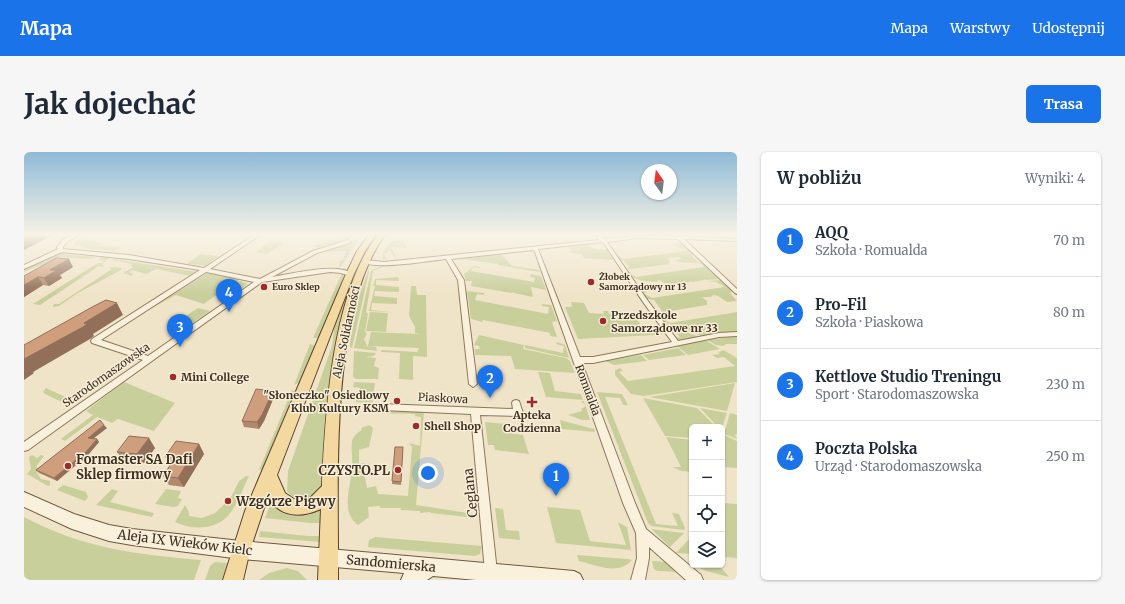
<!DOCTYPE html>
<html lang="pl">
<head>
<meta charset="utf-8">
<style>
	:root { --surface:#fff; --page:#f6f6f7; --text:#1f2937; --muted:#747a83; --line:#e0e1e3; --accent:#1a73e8 }
	body { margin:0; font-family:Merriweather,serif; background:var(--page); color:var(--text) }
	.controls { position:absolute; right:12px; bottom:12px; display:grid; overflow:hidden; border-radius:6px; box-shadow:0 1px 3px #0004 }
	.controls button { width:36px; height:36px; display:grid; place-items:center; padding:0; border:0; border-bottom:1px solid var(--line); background:var(--surface); color:var(--text); font:20px sans-serif }
	.compass { position:absolute; left:617px; top:12px; width:36px; height:36px; border-radius:50%; background:var(--surface); box-shadow:0 1px 3px #0004; rotate:346deg }
	.you { position:absolute; left:404px; top:321px; width:14px; height:14px; margin:-10px; border:3px solid #fff; border-radius:50%; background:#1a73e8; box-shadow:0 0 0 6px #1a73e833 }
	.badge { display:grid; place-items:center; width:26px; height:26px; border-radius:50%; background:var(--accent); color:#fff; font-size:13px; font-weight:700 }
	.pin { position:absolute; translate:-50% -33px; filter:drop-shadow(0 1px 2px #0008) }
	.pin::after { content:''; position:absolute; top:21px; width:14px; height:12px; background:inherit; clip-path:polygon(0 0,100% 0,50% 100%) }
	.list { margin:0; padding:0; list-style:none }
	h2 { display:flex; justify-content:space-between; align-items:center; height:52px; margin:0; padding:0 16px; font-size:17px }
	h2 small { font-size:13px; font-weight:400; color:var(--muted) }
	.list li { display:grid; grid-template-columns:26px 1fr auto; gap:12px; align-items:center; box-sizing:border-box; height:72px; padding:0 16px; border-top:1px solid var(--line) }
	.list b { display:block; font-size:15px; white-space:nowrap }
	.list p { margin:0; font-size:13px; white-space:nowrap; color:var(--muted) }
	.list em { font-size:13px; font-style:normal; color:var(--muted) }
	.icon { flex:none; width:22px; height:22px; fill:none; stroke:currentColor; stroke-width:2; stroke-linecap:round; stroke-linejoin:round }
	.map { position:relative; flex:none; width:713px; height:428px; overflow:hidden; border-radius:6px }
	header { display:flex; align-items:center; gap:24px; box-sizing:border-box; height:56px; padding:0 20px; background:var(--accent); color:#fff }
	header strong { font-size:19px }
	nav { display:flex; gap:22px; margin-inline-start:auto; font-size:14px }
	.intro { display:flex; align-items:center; justify-content:space-between; box-sizing:border-box; height:96px; padding:0 24px }
	h1 { margin:0; font-size:28px }
	.button { padding:10px 18px; border-radius:6px; background:var(--accent); color:#fff; font-size:14px; font-weight:700 }
	main { display:flex; gap:24px; padding:0 24px }
	aside { flex:1; background:var(--surface); border-radius:6px; box-shadow:0 1px 3px #0004 }
	.map>svg:first-child { display:block }
	.green { fill:#c9cf9b }
	.lines { fill:none; stroke-linecap:round; stroke-linejoin:round }
	.street-casing { stroke:#8d765c; stroke-width:2 }
	.secondary-casing { stroke:#6f573f; stroke-width:2 }
	.primary-casing { stroke:#5b4430; stroke-width:2 }
	.street { fill:#faf1dc; fill-rule:evenodd }
	.secondary { fill:#faf1dc; fill-rule:evenodd }
	.primary { fill:#f3d9a0; fill-rule:evenodd }
	.wall { fill:#b2896c }
	.shaded-wall { fill:#916f58 }
	.building { fill:#cf9f7d; stroke:#916f58 }
	.poi-dot { fill:#9e2a2b; stroke:#f7eed8; stroke-width:1.5 }
	.labels { text-anchor:middle; stroke-width:3; stroke-linejoin:round; paint-order:stroke }
	.far-poi-label { font-size:9px; font-weight:bold; fill:#3d2e20; stroke:#f7eed8; text-anchor:start }
	.poi-label { font-size:11px; font-weight:bold; fill:#3d2e20; stroke:#f7eed8; text-anchor:start }
	.street-label { font-size:11px; fill:#3d2e20; stroke:#f7eed8 }
	.near-poi-label { font-size:13px; font-weight:bold; fill:#3d2e20; stroke:#f7eed8; text-anchor:start }
	.near-street-label { font-size:13px; fill:#3d2e20; stroke:#f7eed8 }
</style>
</head>
<body>
<header>
<strong>Mapa</strong>
<nav><a>Mapa</a><a>Warstwy</a><a>Udostępnij</a></nav>
</header>
<div class="intro"><h1>Jak dojechać</h1><a class="button">Trasa</a></div>
<main>
<div class="map">
<svg width="713" height="428" viewBox="0 0 713 428">
	<rect width="100%" height="100%" fill="#f0e4c8"/>
	<path class="green" d="M62 83H65L62 86 81 92 72 94 98 95 90 99 57 96 63 94H50V90Z
		M326 83H338L294 96 289 94Z
		M371 83 367 89 379 88 383 96 367 95 373 108 366 99 360 102 363 108 368 109 359 107C358 99 366 90 371 83Z
		M335 87 317 114 315 115 316 109 319 108 322 99 301 100V98L326 92 328 89Z
		M246 89 260 91 243 102 232 100Z
		M659 91 671 102 667 103 673 109 679 110C670 110 657 112 650 108L659 107 654 105 642 106 646 109 645 112 607 117 602 116 606 115 599 108H596L591 102H597L593 103 599 107 663 99 645 92Z
		M565 92 570 97 583 98 589 108 560 106 558 102 548 101 544 94Z
		M32 101 72 105 67 107 39 105 0 120V118Z
		M476 101 488 114 515 118 516 120 474 113 475 112 430 106Z
		M176 102 195 104 181 114H178L180 113 163 112Z
		M77 105 85 106 78 112 80 115 75 114 16 153 9 152 74 111H78L80 109 75 108Z
		M90 107 174 120 167 124 132 117 122 122 108 118 105 120 109 122 108 124 99 121 109 115 106 114 109 112 87 108Z
		M665 110 680 111 696 127 682 128 679 127 680 128 668 130 665 129 666 130 652 132 640 131 635 128 633 129 634 130C622 129 611 130 604 120L612 125 680 115 678 112Z
		M364 113 349 119 342 160 344 162 341 180 343 182 340 187 343 194 352 195 353 199 330 196 347 119 357 114Z
		M450 114 456 115V116L449 115 447 119 510 130 511 126 506 125 507 122 517 124 522 138 507 135 509 145 490 141V140L488 141 476 139 477 138 475 139 447 134 448 129H442L440 122Z
		M91 115 97 116V118L52 142 35 154 29 155 30 152H35L88 117 84 116Z
		M345 116V120L328 196 326 195V189L336 142Z
		M330 117H335L298 333C292 347 272 353 263 339L264 319 308 194 311 171Z
		M183 121 215 128 213 130 218 129 224 132 213 140 200 137 180 152 152 143 128 156Z
		M318 121 321 123 295 186H289Z
		M374 125 375 129 352 128V133L375 135V140L351 139 350 144 373 146V152L348 151 347 158 366 160 345 159 351 134H349L351 127Z
		M697 128 709 139 706 141 713 149 703 150 694 144 689 143 687 145H678L683 149V153L640 160 635 159H638L630 148 623 147 617 138 624 140 619 141 628 146 700 135 692 130 683 129Z
		M387 134H392L393 143H402L403 205 389 204V228L375 227 376 201 357 200V198L393 200 395 196 344 194 347 180 395 182 391 181V175L385 164Z
		M443 139 460 141V143L453 142 451 148 524 162 525 155 518 154V152L527 153 533 169 528 170 533 185 526 184V181L459 168 458 170 447 167Z
		M547 150 560 151 565 161 580 162 579 159H584L585 162 595 163 593 160 611 163 617 174 621 176 619 178 640 182 634 183 636 185 631 183 554 187 541 155H548Z
		M174 156 186 159 156 180 143 176Z
		M346 160 364 161 362 180 342 179Z
		M713 160V180L696 181 678 184 638 169 634 163 639 162 641 164 637 165 646 171Z
		M639 170 675 185 652 188 651 186 656 185 645 172H640Z
		M455 183 500 193 499 197 542 206 546 209 551 221 491 217 487 204 451 203V197H456L455 194 450 193Z
		M713 184V192H702L699 194 692 193 683 188Z
		M681 188 696 197 664 203 653 194Z
		M533 190 541 193 545 206 501 196V193L539 201 540 194 532 192Z
		M286 192 292 194 277 230 270 233Z
		M654 196 662 203 625 208 619 203Z
		M699 198 712 205 706 204 713 206V230L620 244 607 242 591 223V218L596 216 599 219 595 220 604 229 711 214 700 205 693 206 688 203 696 202 694 201Z
		M330 199 352 201 350 204 342 205 352 206 350 214 355 216 354 227H332L329 225Z
		M617 203 623 209 590 213 581 209Z
		M514 220 526 221 531 239 557 242 559 248 522 245Z
		M100 230 151 251 130 279 94 267 88 271 73 265 41 289 37 287 69 263 62 259Z
		M330 230 351 231 348 251 332 250V244L336 243V236L329 235Z
		M711 231 703 259 625 245Z
		M22 236 50 249 44 253 21 242 19 240Z
		M268 238 272 240 242 316 235 318Z
		M573 240 598 242 604 253H599L596 246 581 245 632 372 654 374 648 361 655 362 661 376 660 378 627 374 624 371Z
		M619 246 673 256 692 275H668V286L641 284Z
		M557 249H560L566 268H558L544 263 558 259 557 257 562 254Z
		M343 255 400 260 392 353 451 362 452 366 407 361 406 360 396 361V359L377 358V356H356V354L344 355 345 365 334 373C315 359 328 333 328 314 329 306 326 293 329 286 331 282 335 280 338 278L337 276 345 273 349 276 345 295 335 298V311L346 312 347 314 339 315 343 336 352 334 354 342 384 344 388 295 385 291 396 294 397 265 391 264V262L340 261Z
		M676 256 703 261 698 276 694 275Z
		M706 261 713 263V282L711 283 713 287 700 282Z
		M536 268 570 277 571 280 538 277Z
		M461 270 482 272 484 281 499 283 505 302 471 298 470 293H464Z
		M700 283 713 289V316L698 315V290Z
		M642 285 668 288V320L657 319 649 315H657Z
		M8 303 13 306 17 303 20 304 13 313V321L17 327 26 329V333L24 334 3 322 7 317 5 305Z
		M222 324H225C219 336 215 349 207 360 195 378 168 379 151 370L161 353 165 360V364L178 366 191 361 206 347 215 329Z
		M39 333 62 340 64 345 61 349 33 338Z
		M88 337 94 339 86 350 130 361 128 365 72 353Z
		M142 337 157 339 154 346 158 347 154 354 149 355 131 352Z
		M248 348 299 354V371H286L241 366Z
		M698 351 713 352V406L700 405 698 401Z
		M523 355 556 358 566 389 602 393 594 370 603 375 607 398 532 391Z
		M471 356 479 357 482 378 495 379 496 388 475 386Z
		M0 365C61 397 110 402 177 408L170 428H6L0 425Z
		M627 377 660 381 646 395Z
		M236 379 284 384H298L297 390 235 385Z
		M351 385 458 394 456 402 451 404 344 395 345 388Z
		M667 385 668 402 652 401Z
		M553 403 603 407 608 408C594 424 572 413 555 409Z
		M628 409 645 410 654 420 633 419 630 417Z
		M191 410 204 411 198 428H181L186 414Z
		M669 413H695L705 425 682 419Z
		M263 416 274 419 283 428H235L245 421Z"/>
	<g class="lines">
		<g class="street-casing">
			<path id="street" d="M48 83H55L43 90 39 95V97L105 103 180 116 230 83H236L186 117 236 127 289 99 324 88 327 90 326 91 293 101 248 125C268 122 313 110 329 122L326 124 317 121 306 120 238 130 4 298 0 299V290L119 208 68 191 67 189 68 187 176 118 105 107 38 100 0 117V113L34 97 33 95 39 88ZM182 120 230 130 124 204 77 188Z
				M571 83H576L580 87 613 84H655L713 87V89L660 87 713 137V142L711 141 654 87 613 86 583 90 624 149 654 189 695 181 713 180V184L695 185 569 211H558L611 351 622 377 677 423 679 428H662L625 395V406L621 428H607L613 406 612 381 599 351 511 100 509 98 427 107 440 128 453 232 449 235 445 232 434 128 422 107C404 109 351 118 338 110L341 108 360 110 575 88ZM578 90 581 93 619 150 648 190 569 205H556L514 97Z
				M492 248 495 249 499 261 497 263 494 264 456 263 473 420 472 425 467 426 462 425 461 420 447 262 357 258 354 257 353 255 354 253 357 252 489 257 488 251 489 249Z"/>
		</g>
		<g class="secondary-casing">
			<path id="secondary" d="M0 340 50 362 85 373 108 377 217 389 550 419 556 422 559 428H452L409 424 403 428H377L380 421 217 407 108 393 85 389 48 377 0 355Z"/>
		</g>
		<g class="primary-casing">
			<path id="primary" d="M345 83H352L341 99 330 122 253 323 261 341 270 347 286 346 298 334C301 264 308 139 354 83H361C304 160 315 334 314 428H294L297 357C277 366 255 366 244 344L226 398 219 428H199L221 359 322 122 333 99Z"/>
		</g>
		<use href="#street" class="street"/>
		<use href="#secondary" class="secondary"/>
		<use href="#primary" class="primary"/>
	</g>
	<path class="wall" d="M49 115 36 123 38 126 25 134 19 133 0 145V124Z
		M250 245 240 269 235 277 220 275 218 269Z
		M83 276 70 286 73 287 75 290 64 303 33 329 15 321 12 318Z
		M175 292 180 302 160 335 145 333 139 324 146 313 141 305Z
		M371 295H379L377 333 368 332Z
		M131 296 120 311 100 309 93 300Z"/>
	<path class="shaded-wall" d="M10 83H29L0 98V88Z
		M45 107 49 115 36 123 38 126 25 134 20 126 26 118Z
		M14 125 19 133 0 145V133Z
		M93 151 99 163 69 182 70 184 66 187 9 220 10 221 0 228V207Z
		M249 239 250 245 240 269 235 277 233 270Z
		M80 273 83 276 66 289 64 286Z
		M125 286 131 296 120 311 113 302Z
		M73 287 75 290 64 303 33 329 30 326Z
		M175 292 180 302 160 335 154 326Z"/>
	<path class="building" d="M0 83H10L0 88Z
		M32 106 45 107 26 118H33L20 126 14 125 0 133V124Z
		M82 148 93 151 60 171 63 172 59 175 0 207V193L70 154Z
		M232 237 249 239 238 263 233 270 218 269Z
		M76 268 80 273 64 286 73 287 62 300 30 326 12 318Z
		M105 284 125 286 113 302 93 300Z
		M152 289 175 292 154 326 139 324 151 306 141 305Z
		M371 295H379L377 330 368 329Z"/>
	<linearGradient id="sky" x2="0" y2="1"><stop stop-color="#8fbad6"/><stop offset="0.58" stop-color="#f8f3e6"/><stop offset="1" stop-color="#f8f3e6" stop-opacity="0"/></linearGradient>
	<rect width="713" height="143" fill="url(#sky)"/>
	<g class="poi-dot">
		<circle cx="567" cy="130" r="4"/>
		<circle cx="240" cy="135" r="4"/>
		<circle cx="579" cy="169" r="4"/>
		<circle cx="149" cy="225" r="4"/>
		<circle cx="373" cy="249" r="4"/>
		<path d="M506 244h4v4h4v4h-4v4h-4v-4h-4v-4h4z"/>
		<circle cx="392" cy="274" r="4"/>
		<circle cx="44" cy="314" r="4"/>
		<circle cx="374" cy="318" r="4"/>
		<circle cx="204" cy="349" r="4"/>
	</g>
	<g class="labels">
		<g class="far-poi-label">
			<text x="575" y="128">Żłobek<tspan x="575" dy="10">Samorządowy nr 13</tspan></text>
			<text x="248" y="138">Euro Sklep</text>
		</g>
		<g class="poi-label">
			<text x="587" y="167">Przedszkole<tspan x="587" dy="13">Samorządowe nr 33</tspan></text>
			<text x="157" y="229">Mini College</text>
			<text x="365" y="247" text-anchor="end">"Słoneczko" Osiedlowy<tspan x="365" dy="13">Klub Kultury KSM</tspan></text>
			<text x="508" y="267" text-anchor="middle">Apteka<tspan x="508" dy="13">Codzienna</tspan></text>
			<text x="400" y="278">Shell Shop</text>
		</g>
		<g class="street-label">
			<text transform="translate(322 180) rotate(-78)" y="4">Aleja Solidarności</text>
			<text transform="translate(82 223) rotate(-35)" y="4">Starodomaszowska</text>
			<text transform="translate(564 238) rotate(70)" y="4">Romualda</text>
			<text transform="translate(419 246) rotate(3)" y="4">Piaskowa</text>
		</g>
		<g class="near-poi-label">
			<text x="52" y="312">Formaster SA Dafi<tspan x="52" dy="15">Sklep firmowy</tspan></text>
			<text x="366" y="323" text-anchor="end">CZYSTO.PL</text>
			<text x="212" y="354">Wzgórze Pigwy</text>
		</g>
		<g class="near-street-label">
			<text transform="translate(446 341) rotate(-96)" y="5">Ceglana</text>
			<text transform="translate(161 390) rotate(7)" y="5">Aleja IX Wieków Kielc</text>
			<text transform="translate(367 411) rotate(5)" y="5">Sandomierska</text>
		</g>
	</g>
</svg>
<div class="controls">
<button>+</button>
<button>−</button>
<button><svg class="icon" aria-label="locate" viewBox="0 0 24 24"><circle cx="12" cy="12" r="6"/><path d="M12 2v4M12 18v4M2 12h4M18 12h4"/></svg></button>
<button><svg class="icon" aria-label="layers" viewBox="0 0 24 24"><path d="M12 4l9 5-9 5-9-5zM3 14l9 5 9-5"/></svg></button>
</div>
<svg class="compass" viewBox="-18 -18 36 36"><path d="M0-13l5 13h-10z" fill="#e53935"/><path d="M0 13l5-13h-10z" fill="#747a83"/></svg>
<div class="you"></div>
<div class="pin badge" style="left:532px;top:344px">1</div>
<div class="pin badge" style="left:466px;top:246px">2</div>
<div class="pin badge" style="left:156px;top:195px">3</div>
<div class="pin badge" style="left:205px;top:160px">4</div>
</div>
<aside>
<h2>W pobliżu<small>Wyniki: 4</small></h2>
<ul class="list">
<li><span class="badge">1</span><div><b>AQQ</b><p>Szkoła · Romualda</p></div><em>70 m</em></li>
<li><span class="badge">2</span><div><b>Pro-Fil</b><p>Szkoła · Piaskowa</p></div><em>80 m</em></li>
<li><span class="badge">3</span><div><b>Kettlove Studio Treningu</b><p>Sport · Starodomaszowska</p></div><em>230 m</em></li>
<li><span class="badge">4</span><div><b>Poczta Polska</b><p>Urząd · Starodomaszowska</p></div><em>250 m</em></li>
</ul>
</aside>
</main>
</body>
</html>
